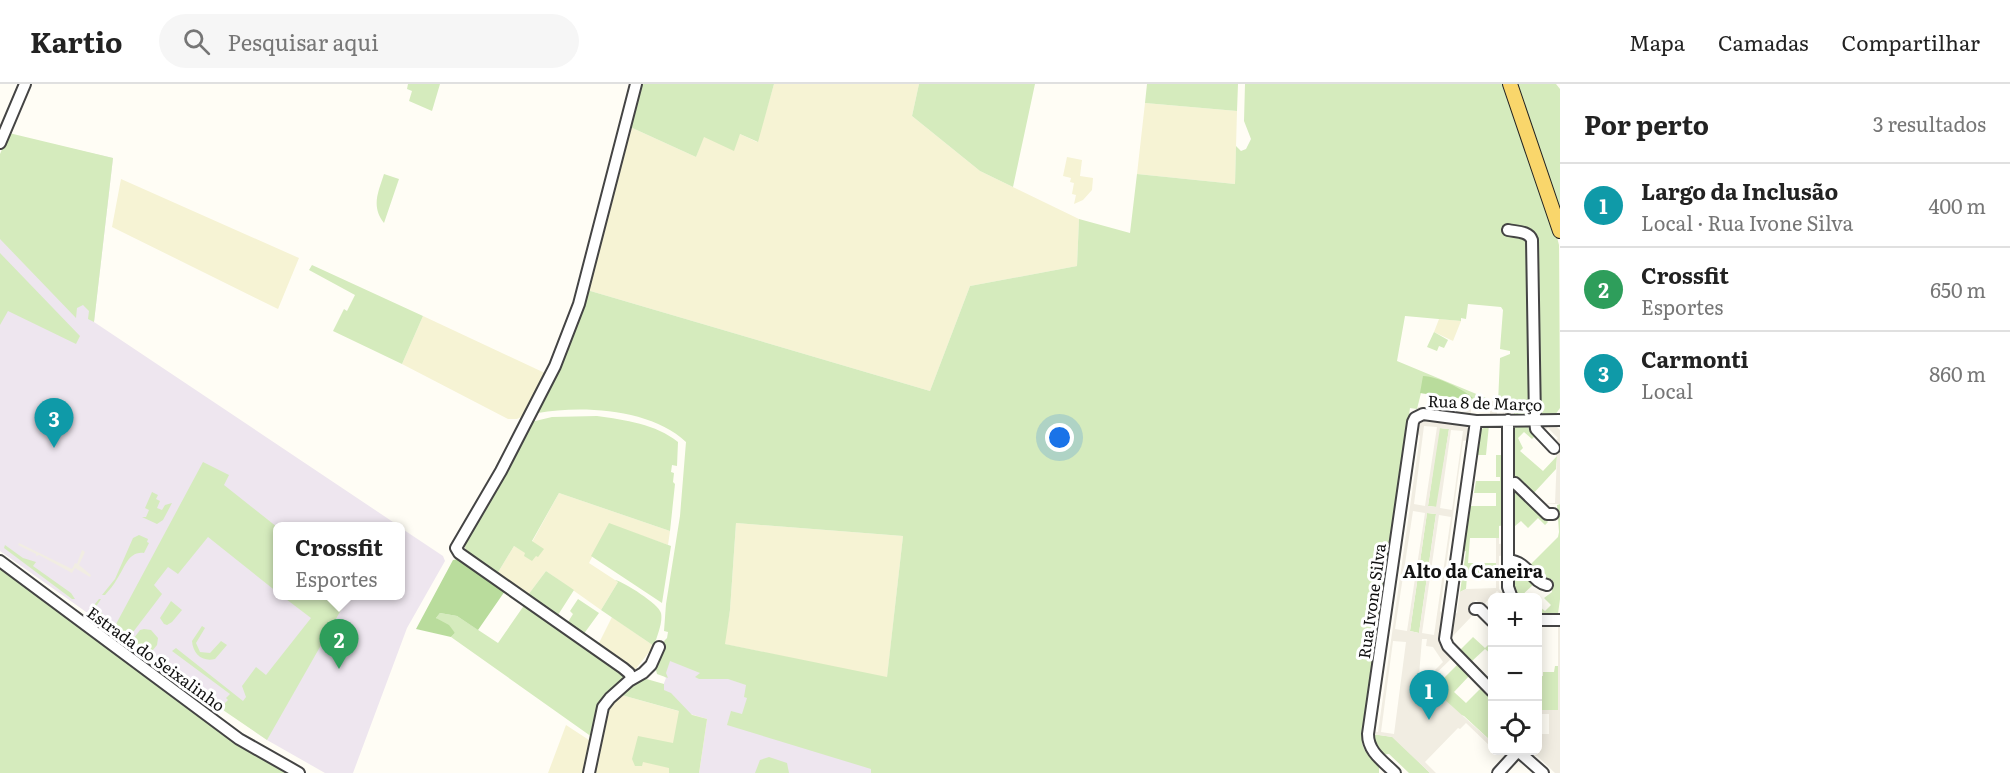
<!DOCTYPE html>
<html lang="pt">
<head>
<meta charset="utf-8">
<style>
	:root { --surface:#fff; --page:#f6f6f6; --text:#222; --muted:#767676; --line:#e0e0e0; --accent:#0f766e }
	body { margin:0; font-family:Literata,serif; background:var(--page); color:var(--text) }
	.controls { position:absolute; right:18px; bottom:18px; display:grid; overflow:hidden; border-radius:9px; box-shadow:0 3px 15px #0003 }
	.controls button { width:54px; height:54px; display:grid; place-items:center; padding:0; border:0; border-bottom:2px solid var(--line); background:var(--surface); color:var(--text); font:30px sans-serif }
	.you { position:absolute; left:1060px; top:354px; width:21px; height:21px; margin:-15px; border:4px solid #fff; border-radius:50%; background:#1a73e8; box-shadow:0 0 0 9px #1a73e833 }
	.badge { display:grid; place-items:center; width:39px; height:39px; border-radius:50%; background:var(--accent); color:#fff; font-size:20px; font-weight:700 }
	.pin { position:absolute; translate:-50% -50px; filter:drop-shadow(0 2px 3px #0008) }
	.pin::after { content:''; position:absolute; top:32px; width:21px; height:18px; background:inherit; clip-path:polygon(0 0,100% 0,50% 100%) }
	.popup { position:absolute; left:273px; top:438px; width:132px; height:78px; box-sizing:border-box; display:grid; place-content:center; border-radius:9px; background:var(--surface); filter:drop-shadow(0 2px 4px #0005); font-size:20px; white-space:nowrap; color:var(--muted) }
	.popup b { font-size:22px; color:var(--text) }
	.popup::after { content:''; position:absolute; left:50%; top:100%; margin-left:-12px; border:12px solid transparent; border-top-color:var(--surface) }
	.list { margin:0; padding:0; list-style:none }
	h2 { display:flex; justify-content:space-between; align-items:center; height:78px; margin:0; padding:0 24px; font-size:26px }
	h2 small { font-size:20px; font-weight:400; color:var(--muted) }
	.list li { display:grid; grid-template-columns:39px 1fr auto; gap:18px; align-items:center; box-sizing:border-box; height:84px; padding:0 24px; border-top:2px solid var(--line) }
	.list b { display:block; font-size:22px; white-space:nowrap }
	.list p { margin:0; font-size:20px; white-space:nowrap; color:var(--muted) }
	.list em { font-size:20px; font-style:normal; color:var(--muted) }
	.icon { flex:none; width:33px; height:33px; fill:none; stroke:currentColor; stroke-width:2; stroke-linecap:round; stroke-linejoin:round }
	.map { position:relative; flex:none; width:1560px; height:689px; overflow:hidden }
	header { display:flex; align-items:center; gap:36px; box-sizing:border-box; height:84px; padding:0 30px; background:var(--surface); border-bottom:2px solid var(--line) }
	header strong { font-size:28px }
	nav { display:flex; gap:33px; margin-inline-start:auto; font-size:21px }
	.search { width:420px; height:54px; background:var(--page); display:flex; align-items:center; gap:15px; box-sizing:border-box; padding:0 21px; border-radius:33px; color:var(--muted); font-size:22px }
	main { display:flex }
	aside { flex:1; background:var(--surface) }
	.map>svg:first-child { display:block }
	.industrial { fill:#eee6ef }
	.farmland { fill:#f6f3d4 }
	.green { fill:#d5ebbd; fill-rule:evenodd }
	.forest { fill:#b9dc9c }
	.plaza { fill:#f1ede2; fill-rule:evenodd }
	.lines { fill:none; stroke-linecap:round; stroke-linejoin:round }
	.minor-casing { stroke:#444; stroke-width:14 }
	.major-casing { stroke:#222; stroke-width:16 }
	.minor { stroke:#fff; stroke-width:10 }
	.major { stroke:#f9d66b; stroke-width:14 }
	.labels { text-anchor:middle; stroke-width:6; stroke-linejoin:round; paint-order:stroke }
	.street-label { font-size:16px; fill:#111; stroke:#fff }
	.neighbourhood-label { font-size:18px; font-weight:bold; fill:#111; stroke:#fff }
</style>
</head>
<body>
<header>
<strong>Kartio</strong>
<div class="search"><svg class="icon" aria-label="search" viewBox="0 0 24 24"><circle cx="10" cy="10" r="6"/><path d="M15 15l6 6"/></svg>Pesquisar aqui</div>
<nav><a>Mapa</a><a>Camadas</a><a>Compartilhar</a></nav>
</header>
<main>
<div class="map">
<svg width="1560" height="689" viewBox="0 0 1560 689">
	<rect width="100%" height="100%" fill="#fffdf5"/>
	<path class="industrial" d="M21 53 113 74 94 238 399 442H278V512H400L401 444 443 472 445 477 407 544 353 689H325L267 656 0 467V102Z
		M664 573 751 599 872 685 871 689H699L707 635 656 620 666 594 661 589Z"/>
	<path class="farmland" d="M774 0H919L912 32 980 87 1079 135 1077 182 970 202 930 307 587 206 628 42 696 73 703 53 740 50 757 58Z
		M1145 19 1237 27 1235 100 1137 90Z
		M1067 73 1082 76 1080 92 1093 94 1092 106 1083 116 1074 120 1076 111 1072 110 1074 99 1070 98 1071 94 1063 92Z
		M121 95 299 174 278 225 112 143Z
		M423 232 547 290 525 331 517 335H508L402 280Z
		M1439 235 1461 237 1453 257 1434 248Z
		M559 409 670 447 668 461 609 440 589 479 618 498 601 526 546 487 528 511 497 490 514 462 526 469Z
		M736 439 903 452 887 594 724 560 730 526Z
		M612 533 654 562 634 587 598 561Z
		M618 610 707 635 699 689H594L608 623Z
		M566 641 592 658 585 689H548Z"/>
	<path class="green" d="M408 0H440L432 27 409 17 412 7 407 5Z
		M640 0H774L758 58 740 50 734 67 704 53 696 73 628 42Z
		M919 0H1035L1013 103 980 87 912 32Z
		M1147 0H1238L1237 27 1145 19Z
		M1245 0H1506L1549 122 1559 161 1560 324 1555 331H1542L1539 327 1536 152 1532 146 1505 141 1503 149 1525 152 1528 155 1530 328 1528 331H1514L1515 324 1498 319 1500 274 1510 270V267L1500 265 1503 226 1501 223 1468 220 1466 235 1461 234V237L1405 232 1397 277 1486 314 1491 318 1489 321 1464 320V315L1421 309 1417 325 1410 324 1362 660 1365 667 1379 682V689H871V685L727 641 731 627 742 630 747 614 744 613 746 601 728 595H699L695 593 700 589 670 577 666 589 668 594 657 590 655 582 664 557 667 554 668 548 664 547 666 520 680 432 686 358C652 325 582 321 538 329L536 327 587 206 930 307 970 202 1077 182 1079 135 1130 149 1137 90 1235 100 1236 62 1241 67 1246 65 1251 55 1244 37ZM736 439 903 452 887 593 725 560 730 526Z
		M1517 0H1556L1560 5V147L1548 91Z
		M9 49 113 74 94 238 88 235 89 227 83 221 77 224 76 234 0 155V70Z
		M384 90 399 95 384 139C371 122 378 109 384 90Z
		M0 169 80 252 76 260 8 227 0 241Z
		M312 181 423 232 402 280 333 247 344 225 347 227 355 211 309 186Z
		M1434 248 1448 256 1444 264 1439 262 1437 267 1427 263Z
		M597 332C625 336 656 340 678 358L677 382 672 381 671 388 674 389 673 398 675 400 670 447 559 409 532 457 544 465 538 473 536 472 532 477 524 472 525 469 514 462 497 490 466 468 464 457 531 338 552 333Z
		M1489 341 1486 371H1474L1476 358H1479L1480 346Z
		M1516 341H1526L1536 351 1532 355 1524 348 1518 354 1523 364 1520 367 1543 387 1557 372 1556 385 1532 411 1513 391V344Z
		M1439 344 1449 345 1437 423 1428 422Z
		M1496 371H1504L1505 441 1499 442V454H1470L1468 479H1496V491L1467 492 1466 505 1460 508 1466 467 1461 468 1467 422H1496V409H1474L1476 397H1500V393H1496Z
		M203 378 229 391 224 401 277 443V508L208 453 178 490 168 483 154 501 162 510 127 556 91 529 90 526 99 515H101L95 524 103 530 102 532 115 542Z
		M152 408 158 411 156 415 160 417 157 424 162 426 165 421 172 419 163 436 157 440 142 433H146L149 426 145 424Z
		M1514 409H1520L1548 438 1545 441 1538 434 1528 444 1521 437 1515 442Z
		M1560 420V515L1558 530 1554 532 1540 531 1538 530V525L1540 523 1545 527 1551 521 1544 514 1552 508V495H1542L1529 482 1558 453 1559 448 1557 421Z
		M1427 429 1436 430 1419 549 1410 547Z
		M609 439 671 462 662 519 591 472Z
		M139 451 148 455 147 458 149 459 144 469C128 467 125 484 117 495 114 501 109 506 105 511H102L115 495 133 454Z
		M5 461 23 474 36 478 33 482 71 509 75 515H72L4 464Z
		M0 477 285 689H0Z
		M1512 484H1521L1535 499 1520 513H1517L1513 505Z
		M546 487 574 506 558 531 568 538 573 530 570 527 578 515 599 529 583 551 528 511Z
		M615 496C624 498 659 520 661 529 663 539 657 552 654 562L601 526 618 498Z
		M282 512H349L267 656 220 624 228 616 226 614 230 610 172 567 176 564 243 617 246 613 242 602 256 583 266 591 311 534Z
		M171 517 182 526 172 538 167 541 164 540 160 534Z
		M525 520 623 591 622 596 603 613 592 653 451 553 455 549 436 534 440 529 457 532 498 559Z
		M202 542 205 544 196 559 200 568 210 569 221 557 227 561 215 575C202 578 193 570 192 557Z
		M144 545 151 546 158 554 157 561 148 572 131 558 140 546Z
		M1473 553 1485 564 1492 557V569L1491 570 1485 565 1471 578 1459 567Z
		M1458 580 1470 591 1454 608 1466 619 1482 603 1492 614V658L1464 632 1411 614 1436 589 1442 596Z
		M1555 582H1558V626H1538V592H1543V588H1554Z
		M643 594 664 600V606L671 609 692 631 707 635 699 689H669V684L643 678 642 682H635L632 675 638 652 673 659 679 627 618 610 638 596Z
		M1372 650 1393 653 1430 689H1409L1389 670 1381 671 1376 667Z
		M769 673 787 679 789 689H755L760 676Z"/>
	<path class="forest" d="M1423 292C1439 293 1461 304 1473 314L1465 315 1420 309Z
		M458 475 505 507 478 546 457 532 440 529 436 534 449 541 455 549 451 553 416 545 453 476Z"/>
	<path class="plaza" d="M1491 317 1509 321V331H1503L1502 324H1497V331H1490V324H1471V331L1417 325 1418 323 1462 329 1464 320 1489 321Z
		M1422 335 1466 341 1470 345 1469 356 1463 357 1440 527 1444 532 1453 572 1492 612V614L1452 574 1426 599 1445 613 1444 615 1492 658V664L1466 639 1460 645 1458 644 1425 678 1436 689H1430L1392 653 1372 650V647L1378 648 1420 352 1415 347 1416 339ZM1424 342 1437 343 1425 422 1414 420ZM1440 344 1449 345 1436 423 1428 422ZM1451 346 1463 347 1452 426 1440 424ZM1413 427 1425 429 1407 547 1395 545ZM1427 429 1436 430 1419 549 1410 547ZM1439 431 1451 433 1434 551 1422 549ZM1422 555H1427L1426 562 1433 563 1443 578 1418 603ZM1393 557 1406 558 1394 650 1381 648Z
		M1544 340 1555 341 1560 346V420H1541L1555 419 1557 372 1526 341 1556 370 1558 362 1554 358 1558 354 1548 344 1544 348Z
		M1496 454H1499V460L1505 459V471L1499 472V486L1505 485V492L1499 494V505L1505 511 1507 510 1508 513H1505L1497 507 1486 518 1484 521 1492 529 1491 531 1476 516 1470 522 1471 531 1481 530 1492 542V545L1480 532H1472L1451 554 1452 559 1492 599V602L1452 561 1449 554 1451 532 1457 529 1460 508 1466 505 1496 504Z
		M19 459 72 485 75 479 77 480 82 466 85 468 79 481 91 491 90 493 75 484 72 489 39 471 36 472V470L18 461Z
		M1538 539 1560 542V689H1555L1537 672H1531L1525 667 1538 666V650H1549V630H1538V597V626H1558V543L1538 542Z"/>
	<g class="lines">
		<g class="minor-casing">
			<path id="minor" d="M0 59 25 0
				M1508 146C1517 148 1529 147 1532 156L1535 336 1536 345 1554 364
				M1508 336V503L1512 514
				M1476 337 1445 555 1448 562 1492 607
				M1509 400 1515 399 1547 430H1553
				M1508 476C1529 478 1531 498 1547 501
				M0 477 239 655 299 689
				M1475 525H1480L1492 537
				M1538 536H1560
				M632 595 629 589 623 584 459 469 456 464 501 387 555 282 579 220 636 0
				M1518 667 1543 689
				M589 689 603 623 610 614 629 597 643 589 651 581 659 563
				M1395 689C1383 677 1368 668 1368 650L1413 338 1415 334 1423 330 1476 337 1560 336
				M1498 689 1519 666"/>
		</g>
		<g class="major-casing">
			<path id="major" d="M1510 0 1560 147"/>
		</g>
		<use href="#minor" class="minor"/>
		<use href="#major" class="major"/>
	</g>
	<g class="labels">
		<g class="street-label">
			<text transform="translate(1485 319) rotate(2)" y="6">Rua 8 de Março</text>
			<text transform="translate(1372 517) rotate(-82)" y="6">Rua Ivone Silva</text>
			<text transform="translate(156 575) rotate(36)" y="6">Estrada do Seixalinho</text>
		</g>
		<g class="neighbourhood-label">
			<text x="1473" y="494">Alto da Caneira</text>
		</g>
	</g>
</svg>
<div class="controls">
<button>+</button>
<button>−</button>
<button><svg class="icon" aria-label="locate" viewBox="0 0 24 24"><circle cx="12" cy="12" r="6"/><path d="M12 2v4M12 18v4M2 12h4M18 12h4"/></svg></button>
</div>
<div class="you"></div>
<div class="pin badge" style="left:1429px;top:636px;background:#0f9aa8">1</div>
<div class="pin badge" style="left:339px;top:585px;background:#2e9e5b">2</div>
<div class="popup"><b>Crossfit</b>Esportes</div>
<div class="pin badge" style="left:54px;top:364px;background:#0f9aa8">3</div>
</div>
<aside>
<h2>Por perto<small>3 resultados</small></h2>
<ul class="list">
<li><span class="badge" style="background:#0f9aa8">1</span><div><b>Largo da Inclusão</b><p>Local · Rua Ivone Silva</p></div><em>400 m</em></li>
<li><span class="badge" style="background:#2e9e5b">2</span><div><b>Crossfit</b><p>Esportes</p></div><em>650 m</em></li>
<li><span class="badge" style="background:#0f9aa8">3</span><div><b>Carmonti</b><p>Local</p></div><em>860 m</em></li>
</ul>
</aside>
</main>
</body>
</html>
